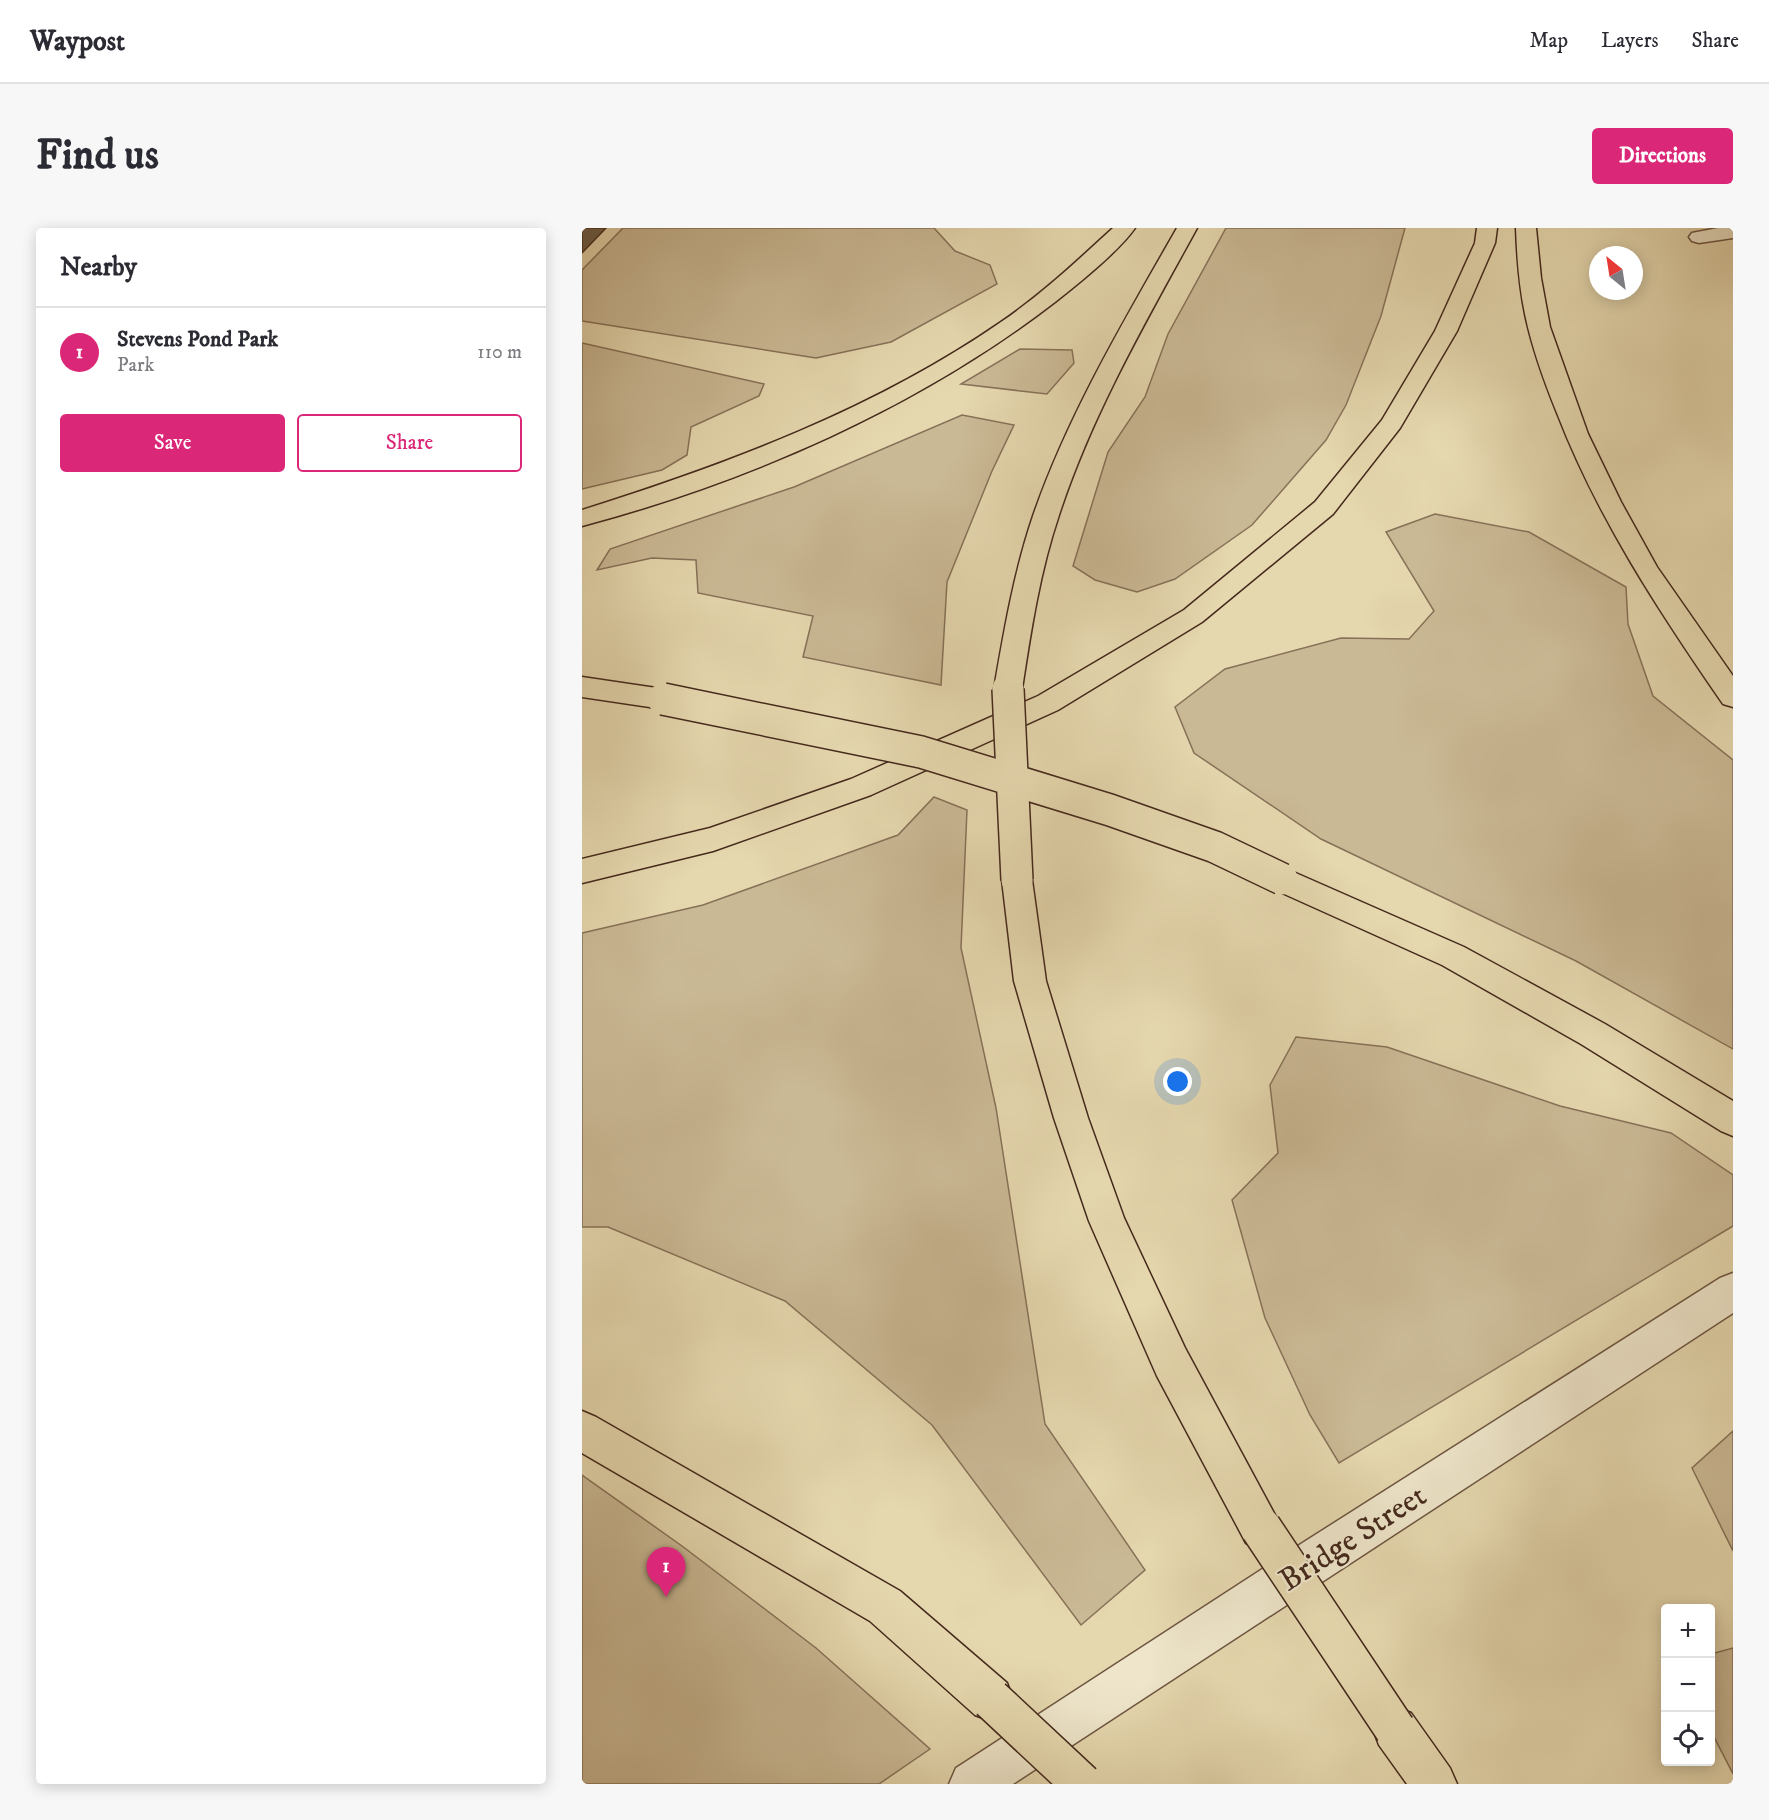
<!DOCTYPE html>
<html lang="en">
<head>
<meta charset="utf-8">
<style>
	:root { --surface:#fff; --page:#f7f7f7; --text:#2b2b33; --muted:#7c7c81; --line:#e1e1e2; --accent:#db2777 }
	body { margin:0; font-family:"IM FELL DW Pica",serif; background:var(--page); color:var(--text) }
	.controls { position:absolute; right:18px; bottom:18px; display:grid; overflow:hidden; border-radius:6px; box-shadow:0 3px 15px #0003 }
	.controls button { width:54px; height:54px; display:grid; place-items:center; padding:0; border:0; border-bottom:2px solid var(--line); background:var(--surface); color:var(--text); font:30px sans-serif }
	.compass { position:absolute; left:1007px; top:18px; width:54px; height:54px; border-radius:50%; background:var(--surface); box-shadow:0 3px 15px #0003; rotate:330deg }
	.you { position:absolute; left:596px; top:854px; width:21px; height:21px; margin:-15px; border:4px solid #fff; border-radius:50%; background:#1a73e8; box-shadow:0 0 0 9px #1a73e833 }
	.badge { display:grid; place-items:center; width:39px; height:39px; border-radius:50%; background:var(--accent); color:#fff; font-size:20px; font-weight:700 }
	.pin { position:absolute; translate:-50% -50px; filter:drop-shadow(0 2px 3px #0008) }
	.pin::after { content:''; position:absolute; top:32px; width:21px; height:18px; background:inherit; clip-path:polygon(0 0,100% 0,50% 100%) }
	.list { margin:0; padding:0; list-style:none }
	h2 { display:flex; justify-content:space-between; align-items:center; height:78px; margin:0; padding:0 24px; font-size:26px }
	h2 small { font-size:20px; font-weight:400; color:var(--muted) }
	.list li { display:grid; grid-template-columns:39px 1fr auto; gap:18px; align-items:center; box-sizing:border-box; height:90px; padding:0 24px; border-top:2px solid var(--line) }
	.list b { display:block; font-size:22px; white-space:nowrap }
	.list p { margin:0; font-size:20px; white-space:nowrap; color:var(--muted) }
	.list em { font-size:20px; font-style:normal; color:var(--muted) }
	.actions { display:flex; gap:12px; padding:18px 24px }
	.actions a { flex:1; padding:14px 0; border:2px solid var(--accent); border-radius:6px; text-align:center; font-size:21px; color:var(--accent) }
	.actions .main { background:var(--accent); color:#fff }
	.icon { flex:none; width:33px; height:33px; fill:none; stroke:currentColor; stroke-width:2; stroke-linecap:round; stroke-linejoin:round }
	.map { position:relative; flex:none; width:1151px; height:1556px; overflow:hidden; border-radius:6px }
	header { display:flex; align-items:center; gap:36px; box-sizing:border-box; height:84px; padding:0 30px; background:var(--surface); border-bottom:2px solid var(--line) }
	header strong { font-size:28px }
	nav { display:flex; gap:33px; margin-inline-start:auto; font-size:21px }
	.intro { display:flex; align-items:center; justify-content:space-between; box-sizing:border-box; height:144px; padding:0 36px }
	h1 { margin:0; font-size:42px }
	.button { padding:15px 27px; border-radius:6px; background:var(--accent); color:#fff; font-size:21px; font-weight:700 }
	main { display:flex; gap:36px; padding:0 36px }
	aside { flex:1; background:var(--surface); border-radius:6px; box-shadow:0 3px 15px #0003 }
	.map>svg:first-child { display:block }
	.green { fill:#cab995; stroke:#877158; stroke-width:1.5 }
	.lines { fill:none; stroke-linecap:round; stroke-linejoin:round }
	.minor-casing { stroke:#6c5440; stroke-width:3 }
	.tertiary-casing { stroke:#6c5440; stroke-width:3 }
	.motorway-casing { stroke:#44291c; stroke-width:3 }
	.minor { fill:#eee5ca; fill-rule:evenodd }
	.tertiary { fill:#eee5ca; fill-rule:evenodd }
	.motorway { fill:#e5d7ae; fill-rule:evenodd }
	.motorway-bridge-far1-casing { stroke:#44291c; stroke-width:34; stroke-linecap:butt }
	.motorway-bridge-casing { stroke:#44291c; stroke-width:43; stroke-linecap:butt }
	.motorway-bridge-far1 { stroke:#e5d7ae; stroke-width:31 }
	.motorway-bridge { stroke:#e5d7ae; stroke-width:40 }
	.shaded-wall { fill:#6a5c49; stroke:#44291c; stroke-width:1.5 }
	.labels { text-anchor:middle; stroke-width:4.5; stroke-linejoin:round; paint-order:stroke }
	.near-street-label { font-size:32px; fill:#44291c; stroke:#eee5ca }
</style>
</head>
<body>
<header>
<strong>Waypost</strong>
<nav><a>Map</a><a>Layers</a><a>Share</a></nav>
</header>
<div class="intro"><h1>Find us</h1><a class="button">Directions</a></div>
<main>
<aside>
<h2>Nearby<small></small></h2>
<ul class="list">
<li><span class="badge">1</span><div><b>Stevens Pond Park</b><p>Park</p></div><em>110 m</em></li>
</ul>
<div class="actions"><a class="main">Save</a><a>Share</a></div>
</aside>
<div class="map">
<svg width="1151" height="1556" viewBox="0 0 1151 1556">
	<rect width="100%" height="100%" fill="#e5d7ae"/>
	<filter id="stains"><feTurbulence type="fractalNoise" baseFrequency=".00333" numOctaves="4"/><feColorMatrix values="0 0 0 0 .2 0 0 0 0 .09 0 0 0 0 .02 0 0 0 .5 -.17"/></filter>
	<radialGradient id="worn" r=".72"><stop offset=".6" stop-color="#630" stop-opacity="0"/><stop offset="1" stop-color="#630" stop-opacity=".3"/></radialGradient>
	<path class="green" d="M41 0H352L373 23 408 37 415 56 309 114 234 130 0 93V42Z
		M644 0H823L799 88 764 177 744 212 670 297 593 351 555 364 513 352 491 338 526 224 563 169 586 106Z
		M0 115 182 156 177 168 109 199 105 227 80 242 0 261Z
		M438 121 490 122 492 135 465 166 379 156Z
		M380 187 432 197 410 243 365 354 359 457 221 429 231 388 116 365 114 332 70 330 15 342 28 321 212 259Z
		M853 286 947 304 1044 359 1046 396 1071 468 1151 532V821L994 733 739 611 612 525 593 479 643 441 759 410 827 411 852 383 804 304Z
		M352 569 385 582 379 720 414 880 463 1196 563 1342 499 1397 350 1197 203 1073 26 999H0V705L121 677 316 607Z
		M714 809 805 819 978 878 1089 905 1151 947V998L757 1235 728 1187 683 1090 650 972 696 925 688 857Z
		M1151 1203V1323L1110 1240Z
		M0 1247 100 1318 234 1420 348 1521 297 1556H0Z
		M1151 1420V1546L1129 1503V1426Z"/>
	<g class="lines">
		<g class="minor-casing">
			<path id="minor" d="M1136 0H1151V10L1117 15 1110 13 1107 9 1110 5Z"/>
		</g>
		<g class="tertiary-casing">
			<path id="tertiary" d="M1151 1045V1085L431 1556H367L374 1540 722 1314 1138 1050Z"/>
		</g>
		<g class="motorway-casing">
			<path id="motorway" d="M531 0H553C537 23 496 56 473 74 337 179 166 254 0 298V282C146 236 293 181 419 94 460 66 495 33 531 0Z
				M595 0H615C564 93 510 186 477 287 458 343 449 402 440 461L436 468 426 471 416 468 412 461C422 403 432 344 451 288 486 187 542 93 595 0Z
				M895 0H915L913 15 875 103 818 200 751 286 620 394 476 482 289 567 131 623 0 655V631L128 600 269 551 456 468 602 382 733 274 800 192 853 103 893 15Z
				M934 0H954L959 50 968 99 1006 206 1039 274 1075 339 1151 448V479L1141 476C1077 383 1016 291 975 185 962 153 950 120 943 86 937 57 935 29 934 0Z
				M0 449 81 461 91 464 95 471 91 478 81 481 0 469Z
				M700 639 882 719 1023 796 1151 873V908L1139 903 999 816 860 737 689 660 685 651 689 642Z
				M435 640 446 643 450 652 464 753 506 890 542 990 603 1120 700 1300 694 1315 679 1321 664 1315 575 1148 507 993 472 890 432 753 420 652 424 643Z
				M0 1183 14 1189 318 1363 425 1455 431 1471 425 1487 409 1493 393 1487 288 1393 0 1225Z
				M813 1479 829 1485 868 1540 875 1556H825L797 1517 791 1501 797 1485Z"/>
		</g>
		<use href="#minor" class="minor"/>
		<use href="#tertiary" class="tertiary"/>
		<use href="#motorway" class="motorway"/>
		<g class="motorway-bridge-far1-casing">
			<path id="motorway-bridge-far1" d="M426 461 435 652
				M81 471 339 524 528 582 633 619 700 651"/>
		</g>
		<g class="motorway-bridge-casing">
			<path id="motorway-bridge" d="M679 1300 813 1501
				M409 1471 500 1556"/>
		</g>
		<use href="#motorway-bridge-far1" class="motorway-bridge-far1"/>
		<use href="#motorway-bridge" class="motorway-bridge"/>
	</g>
	<path class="shaded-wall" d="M0 0H24L0 25Z"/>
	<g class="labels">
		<g class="near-street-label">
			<text transform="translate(770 1309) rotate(-33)" y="11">Bridge Street</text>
		</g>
	</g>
	<rect width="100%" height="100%" filter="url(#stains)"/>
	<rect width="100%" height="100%" fill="url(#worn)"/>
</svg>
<div class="controls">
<button>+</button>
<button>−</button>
<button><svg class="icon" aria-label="locate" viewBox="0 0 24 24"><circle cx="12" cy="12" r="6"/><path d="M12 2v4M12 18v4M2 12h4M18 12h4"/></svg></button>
</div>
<svg class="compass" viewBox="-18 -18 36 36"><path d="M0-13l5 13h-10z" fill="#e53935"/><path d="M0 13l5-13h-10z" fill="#7c7c81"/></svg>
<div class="you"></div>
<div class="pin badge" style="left:84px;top:1369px">1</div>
</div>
</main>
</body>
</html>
